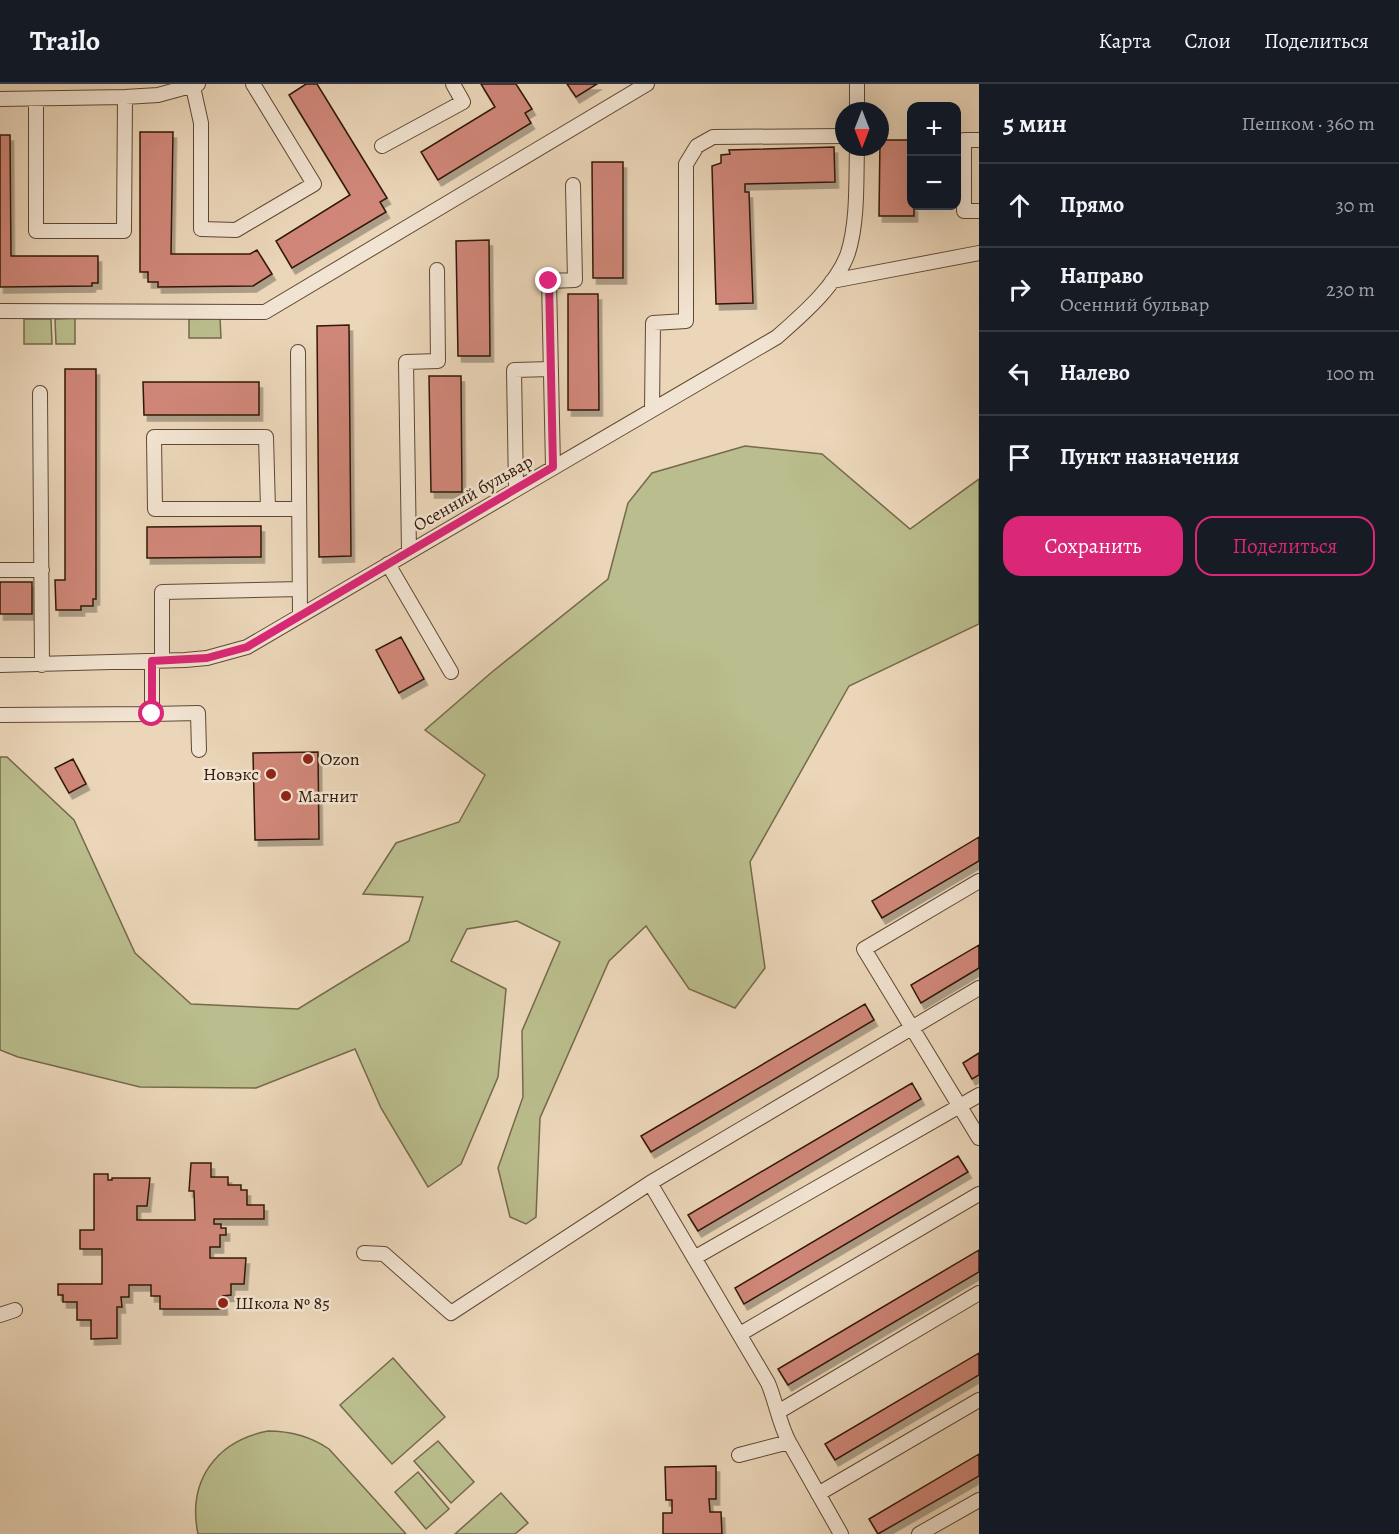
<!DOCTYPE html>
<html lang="ru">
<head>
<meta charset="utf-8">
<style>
	:root { --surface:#171b24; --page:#242831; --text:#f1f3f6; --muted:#9ea1a6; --line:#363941; --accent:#db2777 }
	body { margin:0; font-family:Alegreya,serif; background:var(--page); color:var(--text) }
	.controls { position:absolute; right:18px; top:18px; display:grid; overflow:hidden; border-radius:12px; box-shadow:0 6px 24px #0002 }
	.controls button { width:54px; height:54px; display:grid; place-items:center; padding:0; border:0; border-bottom:2px solid var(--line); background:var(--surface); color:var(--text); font:30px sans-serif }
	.compass { position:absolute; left:835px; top:18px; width:54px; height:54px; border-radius:50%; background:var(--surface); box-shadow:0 6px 24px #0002; rotate:180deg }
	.stop { position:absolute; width:18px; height:18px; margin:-14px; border:4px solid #db2777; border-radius:50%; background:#fff }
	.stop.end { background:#db2777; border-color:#fff; box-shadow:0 2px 6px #0008 }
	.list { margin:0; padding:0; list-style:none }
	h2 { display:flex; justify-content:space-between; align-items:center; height:78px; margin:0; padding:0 24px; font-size:26px }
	h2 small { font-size:20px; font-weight:400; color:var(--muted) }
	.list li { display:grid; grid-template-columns:39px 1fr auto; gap:18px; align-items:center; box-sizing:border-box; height:84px; padding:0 24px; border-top:2px solid var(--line) }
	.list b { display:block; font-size:22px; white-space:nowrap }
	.list p { margin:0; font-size:20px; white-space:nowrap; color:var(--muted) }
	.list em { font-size:20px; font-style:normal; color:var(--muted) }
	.actions { display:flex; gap:12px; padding:18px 24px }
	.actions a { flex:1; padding:14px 0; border:2px solid var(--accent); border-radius:18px; text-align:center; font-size:21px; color:var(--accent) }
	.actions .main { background:var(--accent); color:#fff }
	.icon { flex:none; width:33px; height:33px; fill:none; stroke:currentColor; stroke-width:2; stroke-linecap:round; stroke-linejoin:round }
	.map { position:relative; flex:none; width:979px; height:1450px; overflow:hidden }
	header { display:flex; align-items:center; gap:36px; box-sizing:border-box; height:84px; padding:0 30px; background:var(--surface); border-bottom:2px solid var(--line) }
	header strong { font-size:28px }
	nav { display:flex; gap:33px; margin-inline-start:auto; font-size:21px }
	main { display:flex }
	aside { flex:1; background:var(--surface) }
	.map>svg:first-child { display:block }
	.green { fill:#babd8d; stroke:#756a4a; stroke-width:1.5 }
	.building { fill:#d08779; stroke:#301807; stroke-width:1.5; filter:url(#shadow) }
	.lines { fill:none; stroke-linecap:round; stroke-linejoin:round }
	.minor-casing { stroke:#5f4834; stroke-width:16 }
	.minor { stroke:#f2e4d2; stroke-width:14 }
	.route { stroke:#db2777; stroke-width:8 }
	.poi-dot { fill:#8f2418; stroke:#f2e4d2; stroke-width:2 }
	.labels { text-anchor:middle; stroke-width:5; stroke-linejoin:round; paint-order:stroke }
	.street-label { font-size:18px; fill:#301807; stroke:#f2e4d2 }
	.poi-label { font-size:18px; fill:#301807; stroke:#f2e4d2; text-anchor:start }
</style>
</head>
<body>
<header>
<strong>Trailo</strong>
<nav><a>Карта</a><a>Слои</a><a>Поделиться</a></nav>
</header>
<main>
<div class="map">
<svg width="979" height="1450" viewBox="0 0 979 1450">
	<defs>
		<filter id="shadow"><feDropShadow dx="3.5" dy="6" stdDeviation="0" flood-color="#0004"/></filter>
	</defs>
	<rect width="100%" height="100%" fill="#ebd6b9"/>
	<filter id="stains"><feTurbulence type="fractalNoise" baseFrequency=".00333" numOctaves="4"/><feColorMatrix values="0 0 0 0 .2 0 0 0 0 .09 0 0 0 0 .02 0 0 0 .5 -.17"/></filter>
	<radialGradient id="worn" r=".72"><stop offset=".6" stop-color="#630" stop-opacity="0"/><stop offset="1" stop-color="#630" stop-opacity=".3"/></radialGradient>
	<path class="green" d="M75 234V260H56L55 235Z
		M220 234 221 254H189V235Z
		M24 235H51L52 260H24Z
		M745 362 822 370 910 445 979 395V540L849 602 750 778 765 884 735 924 689 905 646 842 609 877 540 1034 536 1133 526 1140 510 1133 498 1084 523 1013 522 947 560 858 517 837 467 845 451 877 506 905 498 993 461 1080 428 1103 381 1024 355 965 256 1004 140 1003 18 973 0 966V673H7L74 736 135 869 191 920 298 925 409 857 423 813 363 810 396 759 459 738 485 691 425 646 492 588 608 495 628 419 652 389Z
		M393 1274 445 1333 392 1380 340 1321Z
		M268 1347C291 1347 310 1352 329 1365L406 1450H198C187 1397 216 1357 268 1347Z
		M438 1357 474 1398 451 1419 414 1377Z
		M418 1388 449 1425 426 1445 395 1408Z
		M501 1409 528 1439 515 1450H455Z"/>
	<path class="building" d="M306 0H317L387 114 380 118 386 128 292 184 276 157 350 111 289 11Z
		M481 0H516L532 25 525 29 531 39 438 96 421 68 495 23Z
		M567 0H597L576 13Z
		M140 48H173L171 170H250L257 166 272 190 253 202 158 203V198H148V188H140Z
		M0 51H10L11 172H98V199H92V202L0 203Z
		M880 56H912V122H914V132H879Z
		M834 63 835 98 745 100V108H749L753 219 716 220 712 82 721 79V71L730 70 729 66Z
		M592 78H623V194H593Z
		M489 156 490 272H458L456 157Z
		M568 210H598L599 326H568Z
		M349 241 351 472 319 473 317 242Z
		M65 285H96V515H93V522H81V526H56L55 496H65Z
		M429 292H461L462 408H431Z
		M143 298H259V331H144Z
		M261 442V473L147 474V443Z
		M0 498H32V530H0Z
		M401 553 424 595 399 609 376 566Z
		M318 668 319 755 255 756 253 669Z
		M73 675 86 700 69 709 55 684Z
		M979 753V777L882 834 872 817Z
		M979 861V884L921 919 911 901Z
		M865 920 874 936 651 1068 641 1052Z
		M979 969V991L972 995 963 979Z
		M912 999 921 1015 698 1147 688 1131Z
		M958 1072 968 1088 744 1220 735 1204Z
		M191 1079H211V1093H228V1101H241V1106H247V1121H264V1135H214V1140H221V1144H226V1151H220V1163H210V1174H246L244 1200H231V1211L223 1212 224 1225H160V1212H151V1201H129V1213H121L122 1223H117V1254L91 1255V1236H77V1218H63V1211H58V1200H102V1165H80V1146H94V1090H108V1096H112V1094H150L147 1122H137V1136H195L194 1107H189Z
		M979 1166V1188L788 1301 778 1285Z
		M979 1269V1291L835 1376 825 1360Z
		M979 1370V1392L878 1450 869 1435Z
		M716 1382V1415H709L710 1428H721L722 1450H663V1429H672V1416H666L665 1383Z"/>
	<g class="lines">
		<g class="minor-casing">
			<path id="minor" d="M857 0V27
				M193 3 201 39V145L236 146 314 100 253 0
				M0 15 125 13 158 11 198 0
				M36 15V147H124L125 13
				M979 56H964V127H979
				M382 62 463 18 453 0
				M832 197 979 169
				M0 227 265 228 647 0
				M298 268 300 532
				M40 309 42 581
				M652 325 653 239 686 237V80L697 62 713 53 844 52
				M553 383 549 197 575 196 573 101
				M516 405 514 286 551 285
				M268 425 266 353H154L155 425H299
				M409 468 406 278 438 277 437 186
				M388 480 451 588
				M0 486H42
				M162 577V508L300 505
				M0 581 185 576 207 574 247 563 777 253C802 231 837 201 848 169 858 137 856 97 857 63
				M152 630 198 629 199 666
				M0 631 152 630V577
				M979 797 864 865 979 1054
				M650 1099 979 904
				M364 1169 384 1170 451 1229 650 1099 768 1299C776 1318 779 1339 789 1358
				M694 1174 979 1011
				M0 1231 15 1226
				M740 1250 979 1110
				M778 1328 979 1209
				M739 1371 789 1358 841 1450
				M818 1410 979 1316
				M919 1450 979 1416"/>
		</g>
		<use href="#minor" class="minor"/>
	</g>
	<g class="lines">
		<path class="route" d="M152 630V577L207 574 247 563 553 383 549 197"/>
	</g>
	<g class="poi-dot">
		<circle cx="308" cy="675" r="6"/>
		<circle cx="271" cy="690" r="6"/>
		<circle cx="286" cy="712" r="6"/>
		<circle cx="223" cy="1219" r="6"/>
	</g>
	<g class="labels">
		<g class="street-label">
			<text transform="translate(473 409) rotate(-30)" y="6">Осенний бульвар</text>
		</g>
		<g class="poi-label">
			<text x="320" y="681">Ozon</text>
			<text x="259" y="696" text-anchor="end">Новэкс</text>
			<text x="298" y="718">Магнит</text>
			<text x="235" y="1225">Школа № 85</text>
		</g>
	</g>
	<rect width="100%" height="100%" filter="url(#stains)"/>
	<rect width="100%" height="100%" fill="url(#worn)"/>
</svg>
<div class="controls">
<button>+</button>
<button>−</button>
</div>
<svg class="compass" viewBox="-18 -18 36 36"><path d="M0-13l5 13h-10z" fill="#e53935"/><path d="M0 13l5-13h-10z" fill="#9ea1a6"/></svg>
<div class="stop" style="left:152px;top:630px"></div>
<div class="stop end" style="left:549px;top:197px"></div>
</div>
<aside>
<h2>5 мин<small>Пешком · 360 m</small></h2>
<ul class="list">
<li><svg class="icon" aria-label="ahead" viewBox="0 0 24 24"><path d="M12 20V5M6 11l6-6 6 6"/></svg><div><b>Прямо</b></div><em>30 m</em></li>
<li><svg class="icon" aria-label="right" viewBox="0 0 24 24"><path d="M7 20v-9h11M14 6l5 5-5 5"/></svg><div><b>Направо</b><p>Осенний бульвар</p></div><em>230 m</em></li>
<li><svg class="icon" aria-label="left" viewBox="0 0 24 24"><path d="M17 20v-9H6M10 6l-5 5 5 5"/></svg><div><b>Налево</b></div><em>100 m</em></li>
<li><svg class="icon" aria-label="arrive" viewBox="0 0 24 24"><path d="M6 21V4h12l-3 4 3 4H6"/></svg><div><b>Пункт назначения</b></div></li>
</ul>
<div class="actions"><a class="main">Сохранить</a><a>Поделиться</a></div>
</aside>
</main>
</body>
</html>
